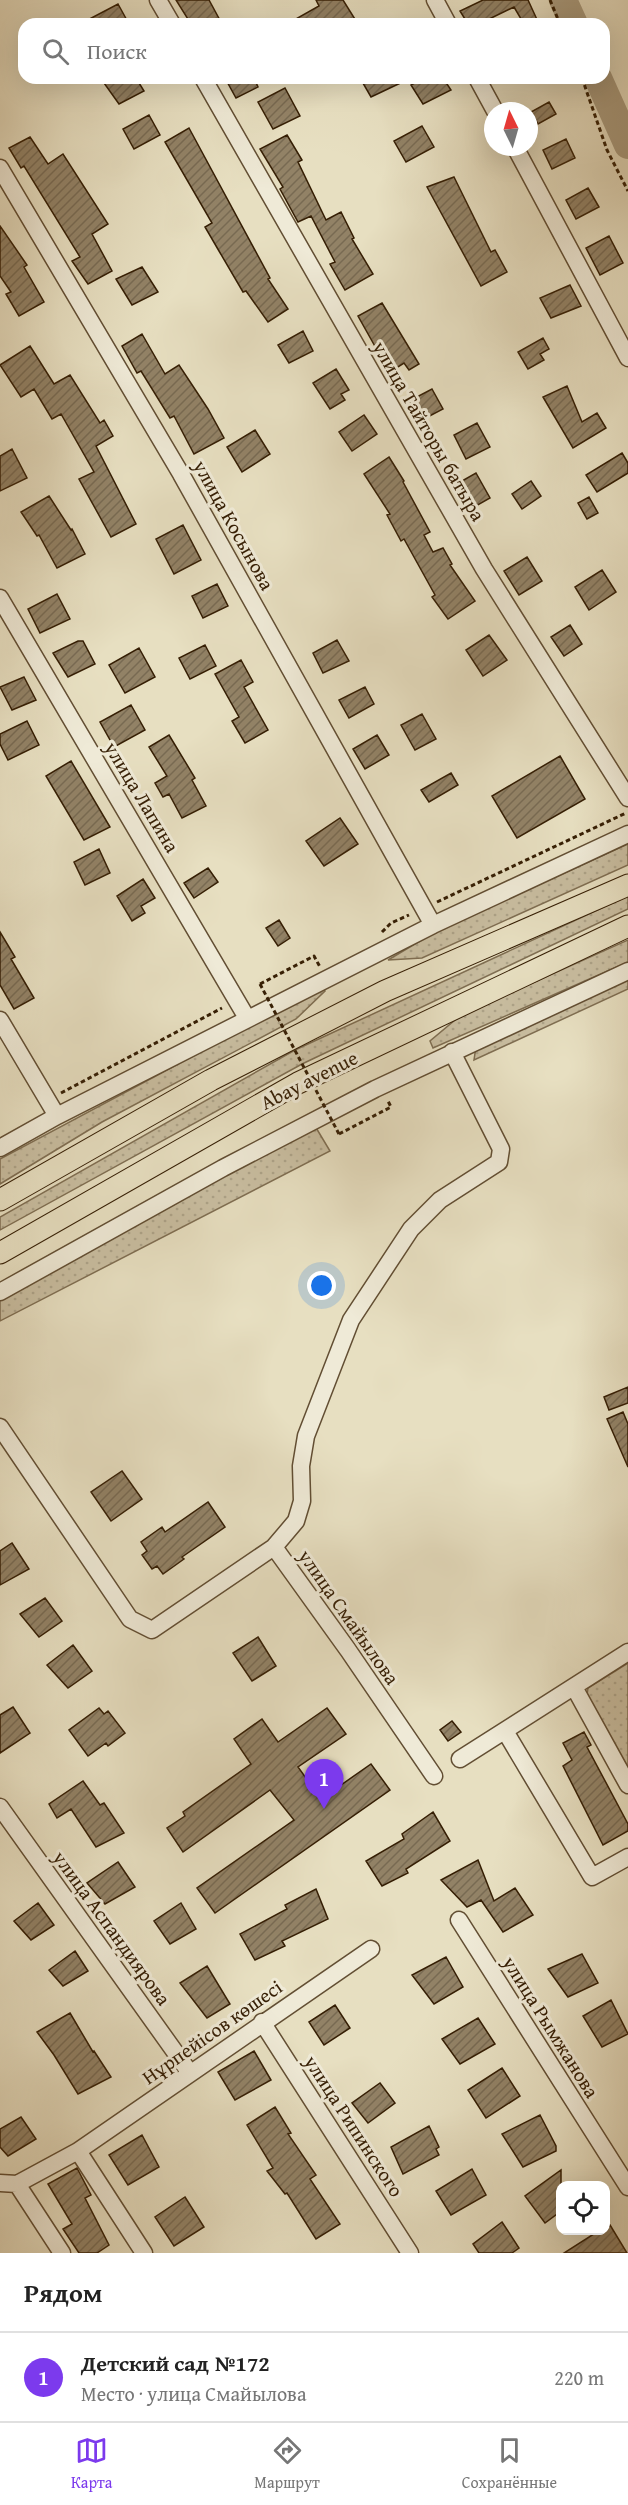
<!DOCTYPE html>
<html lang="ru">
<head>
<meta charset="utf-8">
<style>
	:root { --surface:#fff; --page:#f2f2f2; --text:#222; --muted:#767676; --line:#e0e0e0; --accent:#7c3aed }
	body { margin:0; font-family:"Gentium Book Plus",serif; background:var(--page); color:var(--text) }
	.controls { position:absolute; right:18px; bottom:18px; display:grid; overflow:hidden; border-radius:12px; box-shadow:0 6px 24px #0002 }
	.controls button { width:54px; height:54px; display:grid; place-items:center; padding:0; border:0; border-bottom:2px solid var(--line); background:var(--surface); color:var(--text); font:30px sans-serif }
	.compass { position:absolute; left:484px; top:102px; width:54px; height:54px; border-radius:50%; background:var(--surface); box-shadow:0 6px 24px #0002; rotate:355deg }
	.you { position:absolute; left:322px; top:1286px; width:21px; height:21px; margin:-15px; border:4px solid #fff; border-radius:50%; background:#1a73e8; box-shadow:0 0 0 9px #1a73e833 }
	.badge { display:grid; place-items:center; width:39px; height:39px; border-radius:50%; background:var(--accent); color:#fff; font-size:20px; font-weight:700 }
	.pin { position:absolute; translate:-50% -50px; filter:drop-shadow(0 2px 3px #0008) }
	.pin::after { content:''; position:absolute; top:32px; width:21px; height:18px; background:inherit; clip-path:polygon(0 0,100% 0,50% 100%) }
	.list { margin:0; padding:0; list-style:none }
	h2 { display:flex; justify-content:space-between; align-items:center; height:78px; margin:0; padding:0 24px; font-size:26px }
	h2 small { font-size:20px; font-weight:400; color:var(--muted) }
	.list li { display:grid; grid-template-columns:39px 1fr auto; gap:18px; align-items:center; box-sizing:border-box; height:90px; padding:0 24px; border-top:2px solid var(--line) }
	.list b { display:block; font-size:22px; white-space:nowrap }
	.list p { margin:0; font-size:20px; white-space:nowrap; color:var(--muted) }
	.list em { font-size:20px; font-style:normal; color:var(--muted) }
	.icon { flex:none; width:33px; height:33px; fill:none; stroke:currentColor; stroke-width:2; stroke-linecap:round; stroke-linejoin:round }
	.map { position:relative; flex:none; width:628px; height:2253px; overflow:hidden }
	.search { position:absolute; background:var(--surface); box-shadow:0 6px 24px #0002; left:18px; right:18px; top:18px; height:66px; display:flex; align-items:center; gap:15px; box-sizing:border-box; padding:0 21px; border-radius:18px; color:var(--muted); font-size:22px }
	.sheet { height:168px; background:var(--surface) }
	nav { display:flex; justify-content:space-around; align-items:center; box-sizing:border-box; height:84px; border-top:2px solid var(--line); background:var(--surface); font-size:16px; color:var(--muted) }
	nav a { display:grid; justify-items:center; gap:3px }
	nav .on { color:var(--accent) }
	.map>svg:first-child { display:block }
	.grass { fill:url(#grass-dots); stroke:#7f6e52; stroke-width:1.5 }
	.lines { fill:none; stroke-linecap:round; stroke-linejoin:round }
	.river { stroke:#aa9d81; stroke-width:28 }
	.building { fill:url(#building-hatch); stroke:#351e04; stroke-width:1.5 }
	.minor-casing { stroke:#624e33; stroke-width:19 }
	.major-casing { stroke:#351e04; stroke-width:23 }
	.path { stroke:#351e04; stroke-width:3; stroke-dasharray:4.5 3; stroke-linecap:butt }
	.minor { stroke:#efead7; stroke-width:16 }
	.major { stroke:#e7dfc1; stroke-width:21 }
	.path-bridge { stroke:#351e04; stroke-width:3; stroke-dasharray:4.5 3; stroke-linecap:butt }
	.labels { text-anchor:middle; stroke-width:6; stroke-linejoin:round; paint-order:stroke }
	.street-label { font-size:20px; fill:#351e04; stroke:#efead7 }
</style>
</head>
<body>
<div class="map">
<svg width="628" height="2253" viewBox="0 0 628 2253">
	<defs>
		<pattern id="grass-dots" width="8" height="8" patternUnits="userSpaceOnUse" patternTransform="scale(1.5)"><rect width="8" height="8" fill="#c9bea1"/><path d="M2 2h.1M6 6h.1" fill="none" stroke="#ada389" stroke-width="1.8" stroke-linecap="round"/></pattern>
		<pattern id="building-hatch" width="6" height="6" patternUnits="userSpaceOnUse" patternTransform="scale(1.5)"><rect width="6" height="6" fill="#928266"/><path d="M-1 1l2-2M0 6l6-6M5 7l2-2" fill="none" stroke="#786a52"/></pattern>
	</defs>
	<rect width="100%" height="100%" fill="#e7dfc1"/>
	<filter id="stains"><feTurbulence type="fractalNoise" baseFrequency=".00333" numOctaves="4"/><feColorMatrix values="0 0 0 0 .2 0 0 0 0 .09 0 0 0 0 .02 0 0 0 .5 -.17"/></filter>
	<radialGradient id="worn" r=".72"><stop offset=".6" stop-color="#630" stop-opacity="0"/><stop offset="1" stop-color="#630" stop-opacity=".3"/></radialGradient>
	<path class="grass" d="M628 844V865L422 958 388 960 435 932Z
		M628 896V909L302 1064 0 1230V1217L295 1050Z
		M628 940V962L433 1048 430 1041 461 1015Z
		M628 971V989L474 1060 477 1040Z
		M323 987 325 991 296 1019 102 1122 0 1184V1159Z
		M312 1121 330 1151 0 1321V1292Z
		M628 1663V1772L587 1695 588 1688Z"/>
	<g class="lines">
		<path class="river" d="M563 0 574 24
			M598 78 628 145"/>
	</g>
	<path class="building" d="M176 0H209L222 24H191Z
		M316 0H343L358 24H287L319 6Z
		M483 0H528L539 24H524L514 7 479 24H468L460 11Z
		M118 4 129 24H80Z
		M113 78H136L144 91 119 104 104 83Z
		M225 78H254L258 87 236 98Z
		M360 78H411L371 97Z
		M424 78H443L451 90 423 104 411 85Z
		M285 88 300 116 273 129 258 102Z
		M549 102 556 114 538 124 531 112Z
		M149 115 160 135 134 149 123 129Z
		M422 126 434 147 406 162 394 141Z
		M189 128 270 278 268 279 288 309 268 322 246 291 243 292 219 251 205 227 212 223 165 142Z
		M287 135 302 160 298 162 326 220 341 212 354 238 352 239 373 274 345 290 330 264 335 262 311 216 298 222 280 189 283 187 260 149Z
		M30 137 48 164 63 154 108 224 92 234 112 271 88 284 72 261 80 257 24 166 21 168 9 148Z
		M566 139 575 158 552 169 543 150Z
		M454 177 491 252 495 250 507 272 481 286 427 187Z
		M588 188 599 207 576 219 566 200Z
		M0 226 27 265 24 267 44 302 19 316 6 294 11 292 0 276Z
		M609 236 623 263 600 275 586 248Z
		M142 267 158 292 132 305 116 279Z
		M570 285 581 306 551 318 540 298Z
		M382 303 419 364 409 370 404 363 387 374 379 359 381 357 358 316Z
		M303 331 313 351 289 363 278 345Z
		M142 334 165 374 179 365 208 409 224 438 194 454 174 416 170 418 141 371 137 373 122 346Z
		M543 338 549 349 540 354 544 360 528 369 518 352Z
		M30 346 54 384 70 375 100 423 104 420 113 436 96 446 136 524 111 537 79 479 94 472 61 414 52 419 34 389 21 397 0 365Z
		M336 369 349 390 341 394 345 400 330 409 313 383Z
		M567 386 582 422 597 413 606 428 573 448 543 397Z
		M432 389 443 409 420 421 409 401Z
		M364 415 377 434 352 451 339 432Z
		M477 423 490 447 466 459 454 435Z
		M255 430 270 454 242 472 227 447Z
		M12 449 27 478 0 491V456Z
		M622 453 628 463V473L597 492 586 475Z
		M389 457 404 481 403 482 430 532 424 535 433 552 443 548 452 564 450 565 475 601 448 619 432 597 435 595 404 539 401 541 387 515 390 514 364 474Z
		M476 473 490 498 467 511 453 486Z
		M531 481 541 496 522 509 512 494Z
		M49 496 71 530 72 529 85 554 57 568 39 535 37 536 21 512Z
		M589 497 598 513 587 519 578 503Z
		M183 525 201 560 174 574 156 539Z
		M527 557 542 581 519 595 504 571Z
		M602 570 616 592 589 610 575 587Z
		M217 584 228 606 203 618 192 596Z
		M57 594 70 619 40 633 28 609Z
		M570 625 582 644 564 656 551 637Z
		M489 635 507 660 483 676 466 650Z
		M337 640 349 661 323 673 313 653Z
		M78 641H83L95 664 68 677 53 653Z
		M205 645 216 666 190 679 179 658Z
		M139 648 155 677 125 693 109 665Z
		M241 660 253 682 244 687 268 730 245 743 232 721 239 717 215 674Z
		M24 677 36 700 12 710 0 687Z
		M365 687 374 704 349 718 339 700Z
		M131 705 145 730 114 747 100 722Z
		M422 714 436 739 415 750 401 725Z
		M27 721 39 745 8 760 0 744V734Z
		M169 735 195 778 192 780 206 806 182 818 169 794 163 797 155 783 167 776 149 747Z
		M377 735 389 755 365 769 353 749Z
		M560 756 585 799 517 838 492 796Z
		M71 761 110 827 84 840 46 776Z
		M451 773 458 785 429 802 421 790Z
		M340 818 358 844 324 866 306 841Z
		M99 849 110 873 85 885 74 862Z
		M208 868 218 882 194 898 184 883Z
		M143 879 155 898 141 906 145 913 132 921 117 896Z
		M279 920 290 938 278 946 266 928Z
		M0 932 15 957 11 959 34 998 14 1009 0 985Z
		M628 1387V1403L609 1410 604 1397Z
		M623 1412 628 1424V1467L607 1419Z
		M122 1471 142 1499 111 1521 91 1492Z
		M208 1502 225 1527 182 1557 184 1559 163 1574 157 1566 152 1569 142 1555 147 1551 141 1542 162 1527 165 1532Z
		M12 1543 29 1569 0 1585V1551Z
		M45 1598 62 1621 39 1637 20 1614Z
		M258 1637 276 1666 252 1681 233 1653Z
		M73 1645 92 1671 68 1688 47 1665Z
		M13 1707 30 1733 0 1753V1715Z
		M99 1708 104 1714 108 1711 125 1733 108 1746 106 1743 88 1756 69 1730Z
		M327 1708 346 1734 298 1767 321 1799 371 1764 390 1790 215 1913 197 1888 294 1820 270 1790 183 1852 167 1828 185 1816 183 1812 251 1764 234 1739 262 1719 278 1742Z
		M452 1721 461 1732 448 1741 440 1730Z
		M584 1732 591 1745 587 1747 628 1824V1831L603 1845 563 1766 572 1760 563 1743Z
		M83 1781 100 1805 104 1803 124 1833 96 1847 71 1809 57 1818 49 1804Z
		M433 1812 450 1841 406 1869 408 1873 382 1886 366 1861 404 1839 402 1834Z
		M478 1860 494 1901 515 1888 533 1915 503 1932 481 1900 467 1907 441 1880Z
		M118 1862 135 1887 105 1904 87 1883Z
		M316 1889 328 1919 282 1941 285 1946 255 1960 240 1934 287 1909 285 1905Z
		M38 1903 54 1925 31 1940 14 1921Z
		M181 1903 196 1929 170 1944 154 1921Z
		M75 1951 88 1971 63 1986 49 1970Z
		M582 1954 598 1983 568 1997 548 1969Z
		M446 1957 463 1987 434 2004 412 1975Z
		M207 1966 230 2004 207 2018 180 1983Z
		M611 2000 628 2034 602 2047 583 2016Z
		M335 2005 350 2028 324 2045 309 2022Z
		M70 2013 93 2052 94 2051 111 2077 78 2094 54 2055 37 2032Z
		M478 2018 495 2044 460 2064 442 2039Z
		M254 2051 271 2080 235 2100 218 2072Z
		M502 2068 520 2096 486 2118 468 2090Z
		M380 2083 395 2103 368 2123 352 2103Z
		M275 2107 291 2133 288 2134 316 2175 310 2179 340 2224 316 2239 287 2193 285 2194 267 2171 273 2168 247 2125Z
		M540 2115 556 2146V2151L523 2167 502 2134Z
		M21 2117 36 2139 8 2156 0 2147V2129Z
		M429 2126 439 2147 436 2149 439 2155 403 2174 391 2147Z
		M142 2135 159 2167 128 2185 109 2155Z
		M77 2168 91 2195 85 2198 109 2245 97 2253H79L63 2229 72 2224 48 2184Z
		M472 2169 486 2195 451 2215 436 2191Z
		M561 2170V2211L545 2223 525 2196Z
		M185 2197 204 2227 174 2246 155 2217Z
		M502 2222 519 2248 512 2253H479L473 2244Z
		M610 2225 627 2253H564L600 2230H606V2228Z"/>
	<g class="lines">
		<g class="minor-casing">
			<path id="minor" d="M158 0 172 24
				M435 0 448 24
				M203 78 484 569 628 798
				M477 78 495 111
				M515 147 628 358
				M0 168 181 474 433 925
				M0 598 247 1018
				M0 1020 57 1116
				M0 1148 57 1116 433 925 628 834
				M0 1292 223 1168 375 1089 628 971
				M0 1427 130 1619 152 1630 274 1547 348 1650 434 1776
				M274 1547 296 1521 302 1501 301 1466 306 1436 351 1320 411 1229 440 1200 499 1162 501 1149 452 1052
				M574 1687 628 1785
				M505 1731 592 1877 628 1857
				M460 1759 628 1652
				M0 1807 190 2073
				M459 1920 628 2187
				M262 2022 410 2253
				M78 2151 144 2253
				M0 2183 17 2184 78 2151 371 1949
				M17 2184 62 2253"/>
		</g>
		<g class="major-casing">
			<path id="major" d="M0 1200 211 1080 385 991 628 885
				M0 1253 298 1083 628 926"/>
		</g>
		<path class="path" d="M550 0 560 24
			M582 78 607 150 628 191
			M437 902 626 813
			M382 932 391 923 409 915
			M260 984 314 956 320 967
			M61 1093 222 1008
			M339 1134 391 1107 387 1099"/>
		<use href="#minor" class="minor"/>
		<use href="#major" class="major"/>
		<path class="path-bridge" d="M260 984 339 1134"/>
	</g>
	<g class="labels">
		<g class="street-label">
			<text transform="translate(429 431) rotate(60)" y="7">улица Тайторы батыра</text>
			<text transform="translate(234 525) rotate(61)" y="7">улица Косынова</text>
			<text transform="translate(142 797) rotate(59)" y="7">улица Лапина</text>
			<text transform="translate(309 1080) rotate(-27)" y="7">Abay avenue</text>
			<text transform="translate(349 1617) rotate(55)" y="7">улица Смайылова</text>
			<text transform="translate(112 1928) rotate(54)" y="7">улица Аспандиярова</text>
			<text transform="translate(551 2027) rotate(58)" y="7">улица Рымжанова</text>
			<text transform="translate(212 2032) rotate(-35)" y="7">Нұрпейісов көшесі</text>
			<text transform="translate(354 2126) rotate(57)" y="7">улица Рипинского</text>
		</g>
	</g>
	<rect width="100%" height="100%" filter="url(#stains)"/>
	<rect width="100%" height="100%" fill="url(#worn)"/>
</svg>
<div class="controls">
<button><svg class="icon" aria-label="locate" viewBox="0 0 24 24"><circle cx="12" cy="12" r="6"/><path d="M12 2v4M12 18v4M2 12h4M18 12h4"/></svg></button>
</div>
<svg class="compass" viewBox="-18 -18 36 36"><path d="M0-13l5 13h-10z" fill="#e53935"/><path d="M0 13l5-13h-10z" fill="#767676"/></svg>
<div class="you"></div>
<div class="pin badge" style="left:324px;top:1809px">1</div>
<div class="search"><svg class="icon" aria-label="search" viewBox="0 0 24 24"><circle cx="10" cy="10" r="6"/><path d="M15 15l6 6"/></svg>Поиск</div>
</div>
<section class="sheet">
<h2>Рядом<small></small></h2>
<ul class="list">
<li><span class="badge">1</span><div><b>Детский сад №172</b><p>Место · улица Смайылова</p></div><em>220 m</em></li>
</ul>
</section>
<nav>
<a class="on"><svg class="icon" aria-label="map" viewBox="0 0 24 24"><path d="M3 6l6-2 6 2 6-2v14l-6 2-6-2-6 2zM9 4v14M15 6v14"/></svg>Карта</a>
<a><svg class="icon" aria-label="directions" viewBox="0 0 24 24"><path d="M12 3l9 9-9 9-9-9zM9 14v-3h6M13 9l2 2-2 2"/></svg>Маршрут</a>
<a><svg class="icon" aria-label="saved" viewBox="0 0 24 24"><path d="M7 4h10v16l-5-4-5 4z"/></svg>Сохранённые</a>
</nav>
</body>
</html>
